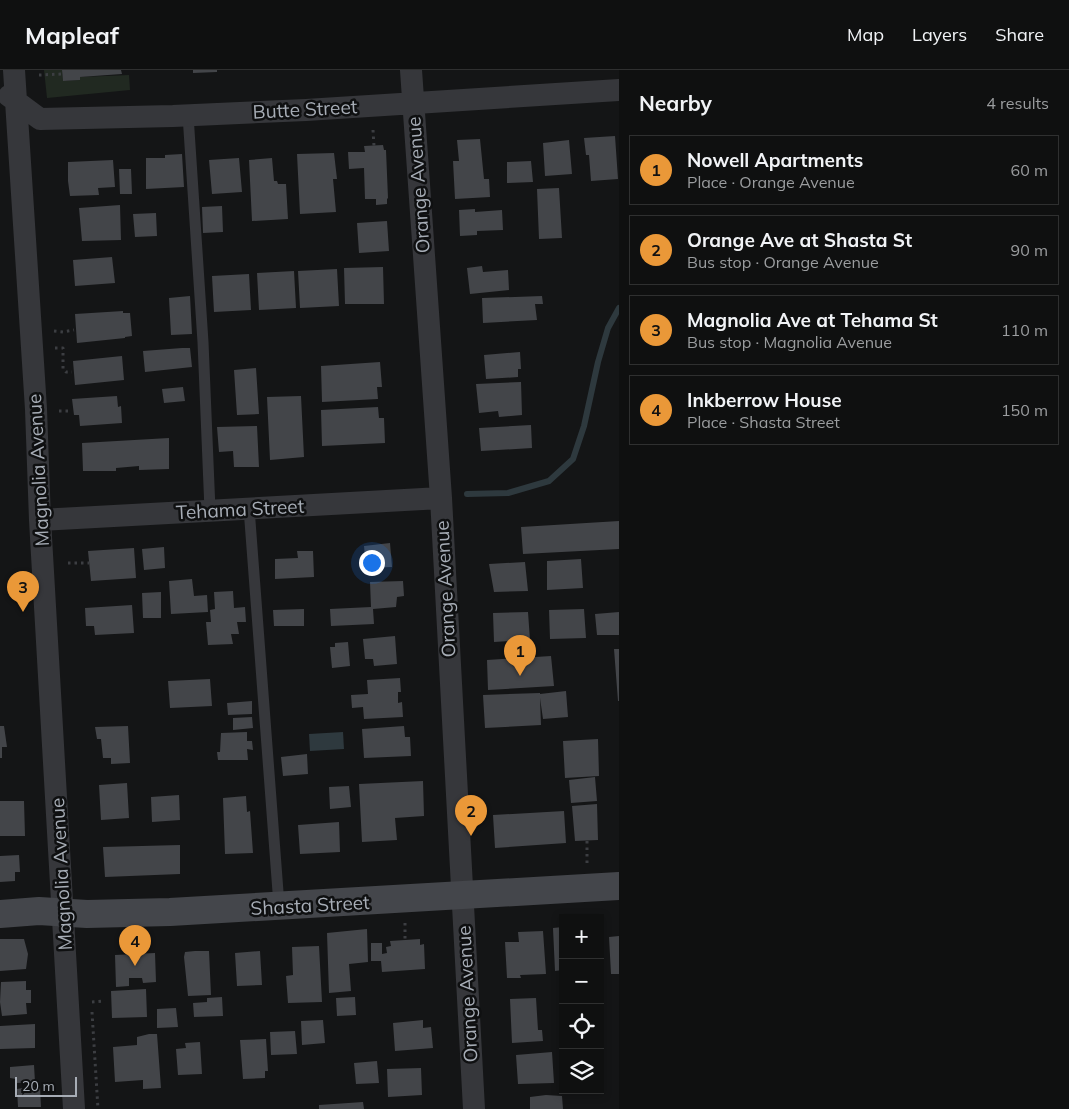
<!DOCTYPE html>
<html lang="en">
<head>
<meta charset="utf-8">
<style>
	:root { --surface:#0f1010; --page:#181919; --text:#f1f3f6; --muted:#9b9d9f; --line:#2f3030; --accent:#ea9838 }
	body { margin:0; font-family:Mulish,sans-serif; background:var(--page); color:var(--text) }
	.controls { position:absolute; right:15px; bottom:15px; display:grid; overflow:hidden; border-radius:0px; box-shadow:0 2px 8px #0003 }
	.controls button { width:45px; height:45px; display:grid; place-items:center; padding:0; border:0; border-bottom:1px solid var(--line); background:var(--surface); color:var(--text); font:25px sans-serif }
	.scale { position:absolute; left:15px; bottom:12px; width:62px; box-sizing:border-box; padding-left:5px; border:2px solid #a7adb6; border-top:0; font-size:14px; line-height:18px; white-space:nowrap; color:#a7adb6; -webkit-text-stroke:4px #0f1011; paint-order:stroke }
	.you { position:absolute; left:371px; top:492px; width:18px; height:18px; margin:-12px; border:4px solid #fff; border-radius:50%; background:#1a73e8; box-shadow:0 0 0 8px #1a73e833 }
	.badge { display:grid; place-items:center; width:32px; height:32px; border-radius:50%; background:var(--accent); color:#111; font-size:16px; font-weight:700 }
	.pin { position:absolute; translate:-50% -41px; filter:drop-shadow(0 1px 2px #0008) }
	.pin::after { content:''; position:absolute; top:26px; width:18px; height:15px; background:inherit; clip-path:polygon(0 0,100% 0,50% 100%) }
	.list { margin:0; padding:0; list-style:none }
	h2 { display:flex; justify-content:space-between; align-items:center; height:65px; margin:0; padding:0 20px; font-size:21px }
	h2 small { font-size:16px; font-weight:400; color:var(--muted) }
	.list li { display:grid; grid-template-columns:32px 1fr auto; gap:15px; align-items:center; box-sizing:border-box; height:70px; margin:0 10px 10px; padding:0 10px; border:1px solid var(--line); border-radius:0px }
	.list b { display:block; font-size:19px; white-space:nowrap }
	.list p { margin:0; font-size:16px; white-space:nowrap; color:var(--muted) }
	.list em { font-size:16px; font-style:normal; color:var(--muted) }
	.icon { flex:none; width:28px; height:28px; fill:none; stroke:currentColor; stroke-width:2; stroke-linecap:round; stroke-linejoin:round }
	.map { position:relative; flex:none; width:619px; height:1039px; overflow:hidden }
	header { display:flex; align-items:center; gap:30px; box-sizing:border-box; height:70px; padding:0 25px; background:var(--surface); border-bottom:1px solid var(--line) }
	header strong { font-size:24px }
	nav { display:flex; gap:28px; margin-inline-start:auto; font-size:18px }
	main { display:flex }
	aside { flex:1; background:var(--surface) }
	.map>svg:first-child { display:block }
	.green { fill:#212921 }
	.water { fill:#2e393e }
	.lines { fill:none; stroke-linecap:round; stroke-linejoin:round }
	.stream { stroke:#2e393e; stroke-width:6 }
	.building { fill:#434549 }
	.path { stroke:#3c3e42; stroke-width:3; stroke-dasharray:2.5 4; stroke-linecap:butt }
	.lane { stroke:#36373b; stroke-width:11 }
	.street { stroke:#36373b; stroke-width:22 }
	.secondary { stroke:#44464b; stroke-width:28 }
	.labels { text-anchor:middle; stroke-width:5; stroke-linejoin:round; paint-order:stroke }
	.street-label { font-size:19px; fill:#a7adb6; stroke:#0f1011 }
</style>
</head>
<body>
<header>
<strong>Mapleaf</strong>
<nav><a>Map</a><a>Layers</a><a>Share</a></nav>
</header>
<main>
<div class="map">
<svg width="619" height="1039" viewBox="0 0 619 1039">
	<rect width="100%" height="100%" fill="#141516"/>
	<path class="green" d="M44 0H62L63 11 80 10V7L129 5 130 20 47 28Z"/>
	<path class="water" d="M343 662 344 679 310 681 309 664Z"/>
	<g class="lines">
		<path class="stream" d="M467 424 508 423 549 411 573 389 584 356 598 292 608 258 619 238"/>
	</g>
	<path class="building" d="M62 0H121L122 4 80 7V10L63 11Z
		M193 0H217V2L193 3Z
		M615 66 618 109 591 111 589 85H586L584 68Z
		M480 69 484 109H489L490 127 455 129 453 91H459L457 70Z
		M569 70 572 104 545 106 543 73Z
		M383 75 384 80H386L388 128 387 129V134L376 135V129H365L364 98 349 99 348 82H365L364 76Z
		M334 83 337 109H333L336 142 300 144 297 84Z
		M182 84 184 117 146 119V88H165V85Z
		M239 88 242 122 212 124 209 90Z
		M272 88 274 111H277L278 114H286L288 149 252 151 249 90Z
		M113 90 115 117 98 118 99 125 70 126 68 111V92Z
		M531 91 533 112 507 113V92Z
		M119 99H131L132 124H120Z
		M559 118 562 168 539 169 537 119Z
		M120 135 121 170 82 171 79 138Z
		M222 136 223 162 203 163 202 137Z
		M475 139V142L502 140 503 160 477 161V165L460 166 459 140Z
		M156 143 157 166 135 167 133 144Z
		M387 151 389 181 359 183 357 153Z
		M112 187 115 213 75 216 73 190Z
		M482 196 483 202 508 200 509 220 470 224 467 198Z
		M383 197 384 234H345L344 198Z
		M337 199 339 236 300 238 298 201Z
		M294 201 296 238 259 240 257 203Z
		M249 204 251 240 214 242 212 206Z
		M190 226 192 264 171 265 169 228Z
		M542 226 543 234H535L537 250 483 253 482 228Z
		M123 241V243H130L132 266 125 267V268L77 273 75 244Z
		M182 278H190L192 297 145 302 143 281Z
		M520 282 521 299H518V307L486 309 484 285Z
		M122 286 124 310 75 315 73 291Z
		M380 292 382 317H377L378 329 322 332 321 296Z
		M256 298 259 344 237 345 234 300Z
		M521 312 522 345 499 347 498 341 479 343 476 314Z
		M183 317 185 331 164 333 162 319Z
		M117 326 118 337 121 336 122 353 80 356 79 345H74L72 329Z
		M301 326 304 387 270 390 267 327Z
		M378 337 379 348H384L385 373 322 376 321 340Z
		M531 355 532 378 481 381 479 358Z
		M257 356 259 397H234L233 381 219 382 217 357Z
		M169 368V399L139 400V396L116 398V401H83L82 373Z
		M619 451V479L523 484 521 457Z
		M390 473 392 497 366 498 364 476Z
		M164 477 165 498 144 500 142 479Z
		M134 478 136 508 91 511 88 481Z
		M297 481H313L314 507 275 509V489L298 488Z
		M581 489 583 518 547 520V491Z
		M525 492 528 521 494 522 489 494Z
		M192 509 194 526 207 525 208 542 171 544 169 511Z
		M403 511 404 526 397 527 396 537 373 539 374 554 331 556 330 539 371 537 370 512Z
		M233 521 234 538 245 537 246 552H237L239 564H231L233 574 208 575 206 552H211L210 540 215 539 214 522Z
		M161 522V548H143L142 523Z
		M132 535 134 563 95 565 94 556H86L85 538Z
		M304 539V556H274L273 540Z
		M584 539 586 568 550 569 549 540Z
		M528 542 530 570 494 572 493 543Z
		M619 542V565H597L595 544Z
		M395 566 397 594 374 596 373 589H365L363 569Z
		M348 572 350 596 332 598 330 577H335V573Z
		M614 579H619V631H618Z
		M551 586 554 616 488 620 487 590Z
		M400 608 401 622H398V633L402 632 403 647 364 649 363 637 352 638 351 625 368 624 367 610Z
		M210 609 212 636 170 638 168 611Z
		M566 621 568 647 543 649 540 628 541 655 485 658 483 625 540 623V624Z
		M252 631V644L228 645 227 633Z
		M252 647 253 658 233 660V648Z
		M0 656H4L7 677H2V688H0Z
		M128 656 130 693 111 694V688H103L101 669H97L95 657Z
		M404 656 405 667H410L411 686 364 688 362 659Z
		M247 662V671H252L253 680 247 679 248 690H218L217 682H220L221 663Z
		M598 669 599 706 565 708 563 671Z
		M307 684 308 704 283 706 281 687Z
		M595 707 597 731 571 733 569 710Z
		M423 711 424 746 395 748 397 770 362 772 359 714Z
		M127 713 129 748 101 750 99 715Z
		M349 716 351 737 330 739 329 717Z
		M179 725 180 750 152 752 151 727Z
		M246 726 247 742 250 741 253 783 225 784 223 728Z
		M0 731H24L25 766H0Z
		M597 734 598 770 575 771 572 736Z
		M564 741 566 773 495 778 493 745Z
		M339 752 340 782 300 784 298 755Z
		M180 775V804L105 807 103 777Z
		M19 785 20 802H15V811L0 812V786Z
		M563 857V900L555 901 553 858Z
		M367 859 368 892 349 894 351 921 329 923 327 863Z
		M543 861 546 904 520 905 521 908H507L505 872H519L518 862Z
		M619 866V904H611L609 867Z
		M0 869H24L28 884 26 899 0 901Z
		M420 869V875L424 874 425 899 382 902 381 891H371V873H382V884L387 883 386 877 391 876 390 871Z
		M319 876 322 932 288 933 286 906 293 905 292 877Z
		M195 881H209L211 925 188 926 184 887 185 882Z
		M260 881 262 915 237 916 235 883Z
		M155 883 156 912 143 913 142 908H129V916L116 917 115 885Z
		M26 911V920H31V933H26L27 944 2 946 0 932 1 912Z
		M146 919 147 947 112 948 111 921Z
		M222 927 223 946 194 947 193 933 207 932V928Z
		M355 927 356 945 337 946 336 928Z
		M536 928 538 960H542L543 971 512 973 510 929Z
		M176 938 178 957 157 958V939Z
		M323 950 325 973 302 975 301 951Z
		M423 950V958L431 957 433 978 395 981 393 953Z
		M35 954V978L0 979V956Z
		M295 961 297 984 271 985 270 962Z
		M149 964H157L161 1018 143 1019V1010L115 1012 113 977 137 975V967Z
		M266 969 268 1001H265V1008L243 1009 240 970Z
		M200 972 202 1004 178 1005 176 979 186 978 185 973Z
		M552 982 554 1013 518 1014 516 985Z
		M377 991 379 1013 356 1014 354 993Z
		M34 995 35 1012 17 1013 16 1009 10 1008V997Z
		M421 998 422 1025 388 1027 387 999Z
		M29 1017H40L41 1037H18L17 1019Z
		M546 1025 562 1026 563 1039H530V1027Z
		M363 1032 364 1039H319V1035Z"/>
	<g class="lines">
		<path class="path" d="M39 5 62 4
			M373 60 374 76
			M54 261 63 262 74 260
			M55 278H63V299L66 302H72
			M59 341H68
			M68 493H89
			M587 771V793
			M405 853V870
			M92 932 105 931
			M92 942 98 1039"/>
		<path class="lane" d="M188 45 203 272 210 440
			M249 438 279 835"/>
		<path class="street" d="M14 0 36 339 40 450 74 1039
			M411 0 441 428 474 1039
			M9 26 40 49 173 46 306 40 619 20
			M40 450 441 428"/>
		<path class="secondary" d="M0 844 39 841 87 844 170 842 619 816"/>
	</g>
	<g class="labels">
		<g class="street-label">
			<text transform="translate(305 39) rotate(-3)" y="7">Butte Street</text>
			<text transform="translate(418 115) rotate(-94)" y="7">Orange Avenue</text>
			<text transform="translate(38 400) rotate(-93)" y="7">Magnolia Avenue</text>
			<text transform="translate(240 439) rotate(-3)" y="7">Tehama Street</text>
			<text transform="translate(445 519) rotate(-93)" y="7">Orange Avenue</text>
			<text transform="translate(61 804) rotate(-93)" y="7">Magnolia Avenue</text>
			<text transform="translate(310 835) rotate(-3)" y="7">Shasta Street</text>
			<text transform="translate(467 924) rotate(-93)" y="7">Orange Avenue</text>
		</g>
	</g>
</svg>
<div class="controls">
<button>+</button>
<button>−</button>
<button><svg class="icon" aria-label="locate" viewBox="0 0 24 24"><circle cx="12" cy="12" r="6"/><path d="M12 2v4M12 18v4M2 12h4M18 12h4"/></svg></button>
<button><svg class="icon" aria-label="layers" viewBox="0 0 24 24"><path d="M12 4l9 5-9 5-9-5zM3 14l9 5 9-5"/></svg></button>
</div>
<div class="scale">20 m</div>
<div class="you"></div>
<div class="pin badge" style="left:520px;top:606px">1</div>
<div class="pin badge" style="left:471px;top:766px">2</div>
<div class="pin badge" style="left:23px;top:542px">3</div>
<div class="pin badge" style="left:135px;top:896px">4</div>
</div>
<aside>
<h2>Nearby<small>4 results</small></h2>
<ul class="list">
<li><span class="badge">1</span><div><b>Nowell Apartments</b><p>Place · Orange Avenue</p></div><em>60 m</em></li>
<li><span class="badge">2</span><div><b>Orange Ave at Shasta St</b><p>Bus stop · Orange Avenue</p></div><em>90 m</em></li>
<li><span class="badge">3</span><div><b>Magnolia Ave at Tehama St</b><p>Bus stop · Magnolia Avenue</p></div><em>110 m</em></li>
<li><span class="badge">4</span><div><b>Inkberrow House</b><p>Place · Shasta Street</p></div><em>150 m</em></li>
</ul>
</aside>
</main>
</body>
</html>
